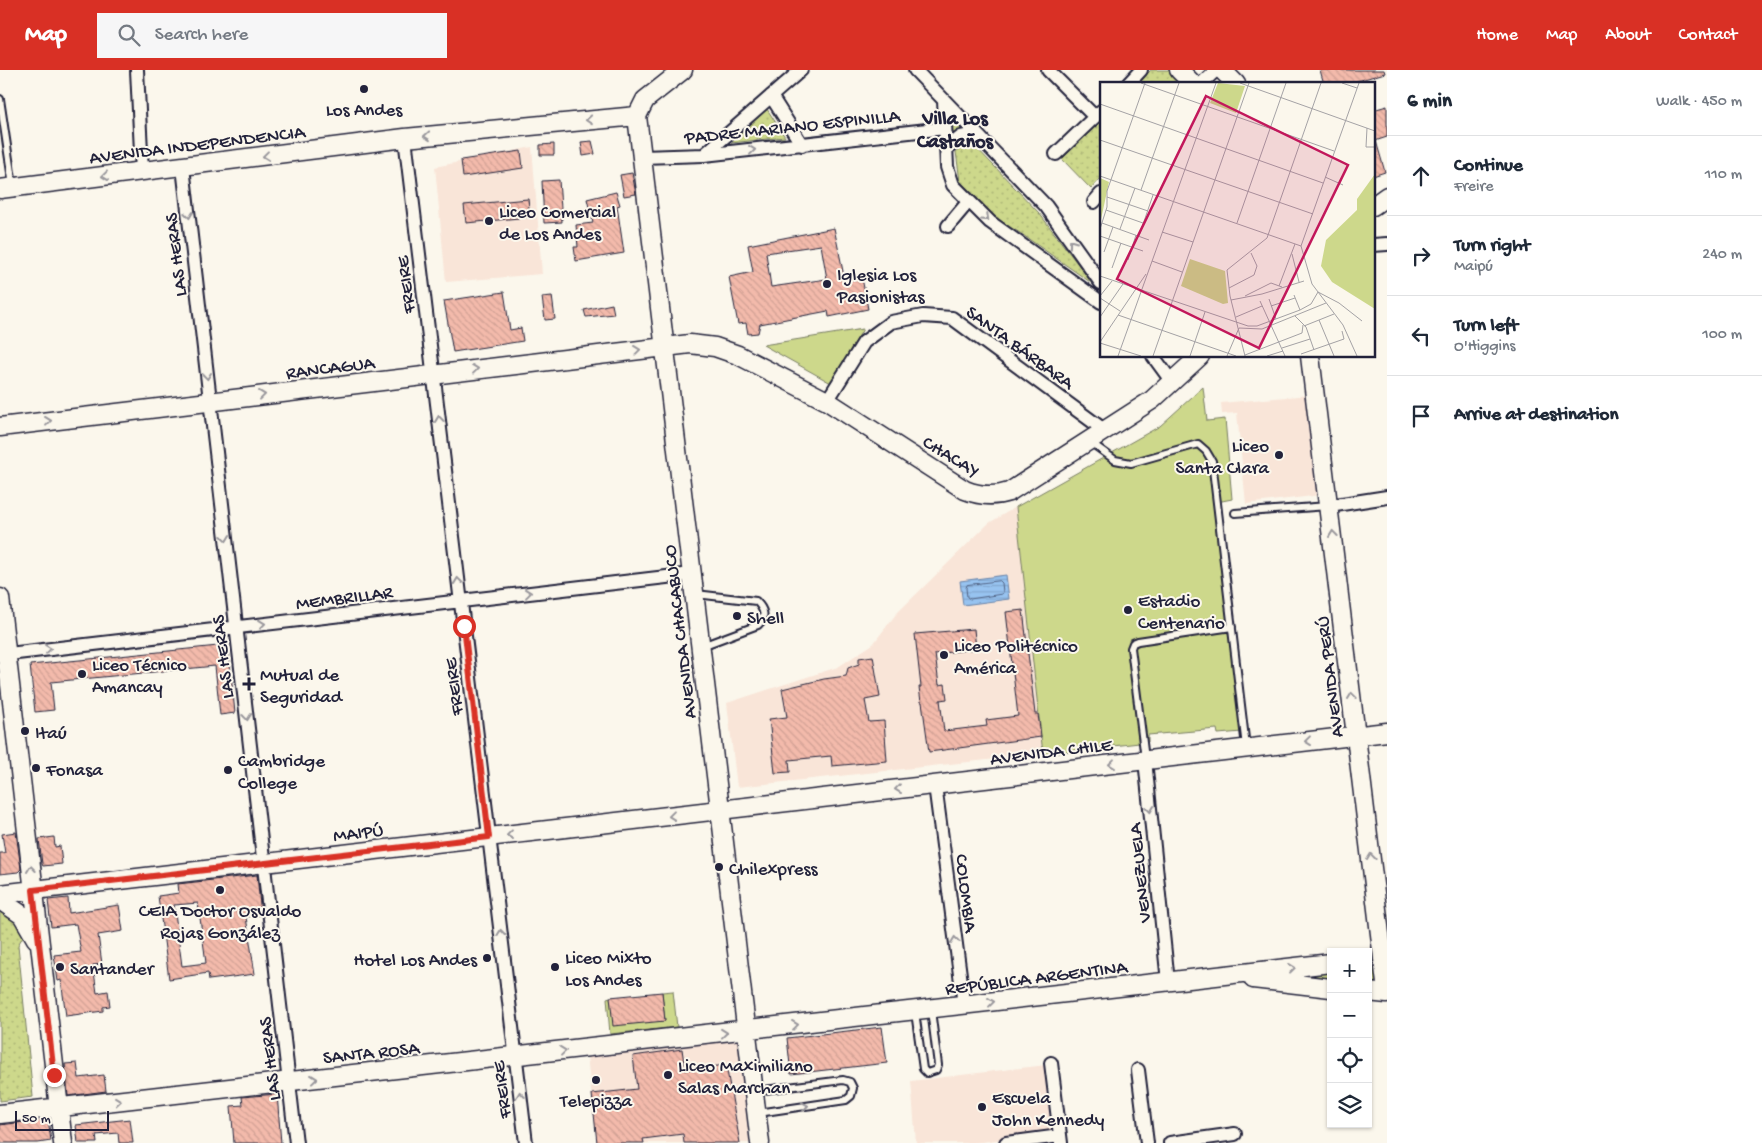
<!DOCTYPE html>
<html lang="en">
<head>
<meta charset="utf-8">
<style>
	:root { --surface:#fff; --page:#f6f6f7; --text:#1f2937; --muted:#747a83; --line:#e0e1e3; --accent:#d93025 }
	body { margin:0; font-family:"Gochi Hand",sans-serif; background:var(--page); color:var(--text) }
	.controls { position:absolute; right:15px; bottom:15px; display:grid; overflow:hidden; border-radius:0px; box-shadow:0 1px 4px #0004 }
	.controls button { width:45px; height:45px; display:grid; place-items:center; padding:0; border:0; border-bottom:1px solid var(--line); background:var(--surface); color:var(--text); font:25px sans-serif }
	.scale { position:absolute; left:15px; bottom:12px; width:94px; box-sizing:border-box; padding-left:5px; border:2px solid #22223b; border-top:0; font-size:14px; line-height:18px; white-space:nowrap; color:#22223b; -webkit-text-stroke:4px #fbf7ec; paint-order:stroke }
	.stop { position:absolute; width:15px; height:15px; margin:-11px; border:4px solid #d93025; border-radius:50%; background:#fff }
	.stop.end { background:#d93025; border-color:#fff; box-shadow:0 1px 5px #0008 }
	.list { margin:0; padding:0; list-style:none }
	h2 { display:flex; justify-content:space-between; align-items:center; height:65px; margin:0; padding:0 20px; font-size:21px }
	h2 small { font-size:16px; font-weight:400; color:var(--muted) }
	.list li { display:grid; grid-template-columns:32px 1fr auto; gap:15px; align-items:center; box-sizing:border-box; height:80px; padding:0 20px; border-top:1px solid var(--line) }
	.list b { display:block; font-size:19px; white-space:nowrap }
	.list p { margin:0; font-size:16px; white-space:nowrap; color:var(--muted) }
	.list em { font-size:16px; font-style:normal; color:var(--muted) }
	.icon { flex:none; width:28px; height:28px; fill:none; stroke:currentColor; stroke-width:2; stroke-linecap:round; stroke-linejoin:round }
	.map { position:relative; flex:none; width:1387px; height:1073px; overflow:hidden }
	header { display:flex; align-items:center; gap:30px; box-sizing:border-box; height:70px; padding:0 25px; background:var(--accent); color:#fff }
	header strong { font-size:24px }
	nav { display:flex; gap:28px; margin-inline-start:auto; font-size:18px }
	.search { width:350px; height:45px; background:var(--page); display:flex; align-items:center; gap:12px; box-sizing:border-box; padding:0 18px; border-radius:0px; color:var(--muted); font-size:19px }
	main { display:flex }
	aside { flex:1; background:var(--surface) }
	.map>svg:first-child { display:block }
	.built { fill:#f9e5d8 }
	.grass { fill:#cdd88b; stroke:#787d63 }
	.park { fill:url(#park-dots); stroke:#787d63 }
	.water { fill:url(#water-rules); stroke:#6883a8 }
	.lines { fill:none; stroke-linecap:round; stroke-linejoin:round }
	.shore { stroke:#516283; stroke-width:1 }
	.building { fill:url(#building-back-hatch); stroke:#22223b; fill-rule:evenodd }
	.lane-casing { stroke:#22223b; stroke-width:10 }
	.street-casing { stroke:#22223b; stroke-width:16 }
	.secondary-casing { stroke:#22223b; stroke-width:21 }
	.lane { stroke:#fbf7ec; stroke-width:6 }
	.street { stroke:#fbf7ec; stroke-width:12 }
	.secondary { stroke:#fbf7ec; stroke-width:18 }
	.oneway { stroke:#99979c }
	.route { stroke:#d93025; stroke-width:6 }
	.poi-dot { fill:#22223b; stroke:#fbf7ec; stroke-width:2 }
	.labels { text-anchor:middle; stroke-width:4; stroke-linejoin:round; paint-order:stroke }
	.poi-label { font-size:19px; fill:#22223b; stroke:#fbf7ec; text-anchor:start }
	.street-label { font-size:19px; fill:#22223b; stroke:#fbf7ec }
	.neighbourhood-label { font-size:20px; font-weight:bold; fill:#22223b; stroke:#fbf7ec }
	.inset-road { fill:none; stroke:#a4a2a5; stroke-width:1 }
	.view { fill:#c2185b; fill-opacity:0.15; stroke:#c2185b; stroke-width:2.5 }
	.inset-edge { fill:none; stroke:#22223b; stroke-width:2.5 }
</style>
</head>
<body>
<header>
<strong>Map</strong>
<div class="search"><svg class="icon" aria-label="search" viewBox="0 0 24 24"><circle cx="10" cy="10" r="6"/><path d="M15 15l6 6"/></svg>Search here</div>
<nav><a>Home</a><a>Map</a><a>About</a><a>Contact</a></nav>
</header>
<main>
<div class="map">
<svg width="1387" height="1073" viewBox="0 0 1387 1073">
	<defs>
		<pattern id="park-dots" width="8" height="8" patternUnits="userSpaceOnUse" patternTransform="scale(1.25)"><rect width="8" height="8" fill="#cdd88b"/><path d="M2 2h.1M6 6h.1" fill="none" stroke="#b0b979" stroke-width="1.8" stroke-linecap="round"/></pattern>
		<pattern id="water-rules" width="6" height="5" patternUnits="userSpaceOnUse" patternTransform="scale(1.25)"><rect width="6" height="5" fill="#97c3f0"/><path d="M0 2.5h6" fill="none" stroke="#82a7cf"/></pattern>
		<pattern id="building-back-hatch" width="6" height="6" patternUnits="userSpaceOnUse" patternTransform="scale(1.25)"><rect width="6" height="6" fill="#f3baab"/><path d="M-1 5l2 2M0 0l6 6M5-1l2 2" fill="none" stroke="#d0a094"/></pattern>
	</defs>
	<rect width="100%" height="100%" fill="#fbf7ec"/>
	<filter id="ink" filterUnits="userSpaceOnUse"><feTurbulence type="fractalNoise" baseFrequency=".02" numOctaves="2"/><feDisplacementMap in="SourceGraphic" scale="10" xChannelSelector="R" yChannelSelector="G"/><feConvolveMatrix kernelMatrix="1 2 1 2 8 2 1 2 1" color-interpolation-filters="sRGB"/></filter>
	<g filter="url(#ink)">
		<path class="built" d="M532 77 542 204 446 212 435 97Z
			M1309 325 1322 425 1246 434 1237 343 1222 344 1221 333Z
			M1016 437 1043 684 737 717 727 633 838 597 873 574 896 544 989 453Z
			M742 968 755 1073H597L587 986Z
			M1046 995 1055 1062 974 1073H916L911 1011Z"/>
		<path class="grass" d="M951 46 962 60 951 66Z
			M863 259 831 313 763 275Z
			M1203 317 1207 351 1225 349 1232 429 1217 432 1242 662 1218 664 1217 659 1148 665V672L1043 684 1016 437 1160 356Z
			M1379 892 1383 916 1368 915V894Z
			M1331 898V912L1259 907Z
			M673 921 677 957 610 964 607 928 610 927 665 950 662 922Z"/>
		<path class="park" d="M1151 0H1168L1182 14H1137Z
			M767 39 785 67 731 73Z
			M1101 50V108L1091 119 1062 89Z
			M971 72 1039 143 1093 214 1020 163 997 149 960 111 956 82Z
			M0 836 26 861 18 875 33 1027 0 1031Z"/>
		<path class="water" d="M1006 505 1009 529 963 535 960 511Z"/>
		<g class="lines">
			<path class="shore" d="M1000 511 1002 513 1003 522 1002 524 970 529 967 527 966 518 967 515Z"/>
		</g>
		<path class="building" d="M1320 0H1384L1385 3 1347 14H1324Z
			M1387 36V67L1375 71 1373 65V40Z
			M592 71 595 84 583 86 581 72Z
			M1373 71H1376L1385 102 1373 106Z
			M554 74V85H540V75Z
			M521 81 523 98 463 107 461 90Z
			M632 103 636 124 624 126 620 105Z
			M559 110 562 152 544 153 542 111Z
			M616 122 620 135 617 136 624 183 576 191 574 177H578L576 155 593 153 587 129Z
			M528 129 530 147 466 153 464 135Z
			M834 158 845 211 862 208 868 239 829 247 828 241 760 254 758 263 748 264 746 253 738 254 729 207 753 202 748 175ZM821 175 827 209 771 217 766 183Z
			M504 222 510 260 521 258 523 271 453 282 444 231Z
			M552 226 555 249 545 250 542 227Z
			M612 234 614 244 586 247 584 240Z
			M1023 540 1035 644H1038L1041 667 929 682 922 632H921L919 617H921L915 564 974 559 976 579 935 584 939 615 945 614 947 629 940 630 944 661 987 656 986 650 1018 646 1006 542Z
			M228 575 235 643 220 645 215 596 51 612 54 640 35 642 30 595Z
			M873 586 880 627 865 630 869 652 884 651 887 691 832 696 831 686 789 690 790 702 775 703 769 649 787 647 782 619 824 609 846 606 848 598 859 594V588Z
			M16 762 21 799 18 802 0 804V783H5L2 764Z
			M54 767 55 777 60 776 62 794 43 796 42 794 39 769Z
			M257 805 261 845 246 847 255 904 209 910 208 903 169 909 158 826 179 823 178 814ZM198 833 206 893 182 896 174 835Z
			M68 828 69 843 119 835 123 861 98 865 102 894 93 895 97 923 108 921 110 936 103 937V941L66 946 61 910 58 911 54 885 81 882 76 854 51 857 48 830Z
			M662 922 665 951 613 956 610 927Z
			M882 957 887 993 791 1004 787 968Z
			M682 979 685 1000 726 995 740 1073H684L683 1064 643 1069 644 1073H597L592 1024 637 1019 633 986Z
			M77 993 79 1008 104 1005 106 1021 68 1026 65 994Z
			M277 1024 281 1073H234L231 1036 243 1035 242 1027Z
			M48 1049 51 1071 38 1073H0V1055Z
			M130 1049 133 1073H119L118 1063 96 1065 97 1073H78L76 1055Z"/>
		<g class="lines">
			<g class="lane-casing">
				<path id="lane" d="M0 29 13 116
					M1090 372 1115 390 1131 393 1198 374 1206 381 1212 391 1246 677
					M1235 443 1328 436
					M696 524 756 531C764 539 767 547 758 555L702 576
					M1145 689 1131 578 1133 573 1138 571 1232 557
					M915 942 923 999 927 1003 936 1000 938 995 931 940
					M756 1021 843 1010 850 1012 853 1018 851 1026 846 1030 758 1043"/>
			</g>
			<g class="street-casing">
				<path id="street" d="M137 0 142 102
					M915 0 1046 136 1101 213
					M1048 0 1095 47
					M1128 14 1141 0
					M1201 14 1216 0
					M771 26 802 75
					M944 30 947 97 953 115 990 152 1101 232
					M405 68 526 1073
					M946 79 961 67 976 64
					M1056 84 1101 41
					M704 85 801 0
					M642 87 704 85 945 58
					M183 97 296 1073
					M1094 132 1101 124
					M948 156 969 131
					M1373 175 1387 174
					M1153 286 1172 312
					M827 331 864 272 891 252 923 246 952 248 1104 360
					M1329 436 1387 427
					M0 585 692 504
					M1145 690 1168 912
					M935 715 964 935
					M1051 993 1061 1073
					M1138 1000 1147 1073
					M1006 1073 1060 1066
					M1170 1073 1235 1064"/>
			</g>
			<g class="secondary-casing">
				<path id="secondary" d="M1179 0 1193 14
					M1222 0 1236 14
					M637 46 760 1073
					M637 46 645 30 683 0
					M0 119 405 68 637 46
					M1373 136 1387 126
					M1310 286 1387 922
					M0 357 690 274 715 277 738 285 827 331 965 420C980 426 994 427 1009 422L1152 330 1200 286
					M0 528 63 1073
					M0 824 1387 662
					M0 830 22 845 36 869
					M1253 909 1331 918
					M1368 922 1387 924
					M0 1044 1331 893"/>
			</g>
			<use href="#lane" class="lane"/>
			<use href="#street" class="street"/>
			<use href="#secondary" class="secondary"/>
		</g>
		<defs><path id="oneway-chevron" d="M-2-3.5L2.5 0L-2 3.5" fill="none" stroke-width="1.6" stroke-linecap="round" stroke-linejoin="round" transform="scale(1.25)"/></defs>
		<g class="oneway">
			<use href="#oneway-chevron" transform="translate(589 50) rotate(175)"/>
			<use href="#oneway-chevron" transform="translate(427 66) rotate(175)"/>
			<use href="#oneway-chevron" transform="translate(752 80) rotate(-6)"/>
			<use href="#oneway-chevron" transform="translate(266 86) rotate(173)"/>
			<use href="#oneway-chevron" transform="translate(105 106) rotate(173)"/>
			<use href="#oneway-chevron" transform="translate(189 145) rotate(83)"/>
			<use href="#oneway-chevron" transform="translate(986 148) rotate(44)"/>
			<use href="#oneway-chevron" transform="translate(1072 173) rotate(-126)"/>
			<use href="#oneway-chevron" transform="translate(637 280) rotate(-7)"/>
			<use href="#oneway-chevron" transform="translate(475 299) rotate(-7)"/>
			<use href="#oneway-chevron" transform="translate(207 306) rotate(83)"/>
			<use href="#oneway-chevron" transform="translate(262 325) rotate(-7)"/>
			<use href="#oneway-chevron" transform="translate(439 349) rotate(-97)"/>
			<use href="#oneway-chevron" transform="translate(48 351) rotate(-7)"/>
			<use href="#oneway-chevron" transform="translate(1333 464) rotate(-97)"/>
			<use href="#oneway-chevron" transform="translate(226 468) rotate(83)"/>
			<use href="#oneway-chevron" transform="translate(458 511) rotate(-97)"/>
			<use href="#oneway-chevron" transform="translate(528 523) rotate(-7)"/>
			<use href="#oneway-chevron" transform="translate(262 554) rotate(-7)"/>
			<use href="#oneway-chevron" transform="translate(48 579) rotate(-7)"/>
			<use href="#oneway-chevron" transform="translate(1352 626) rotate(-97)"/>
			<use href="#oneway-chevron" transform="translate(247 647) rotate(83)"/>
			<use href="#oneway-chevron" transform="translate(1308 671) rotate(173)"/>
			<use href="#oneway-chevron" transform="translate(1112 694) rotate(173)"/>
			<use href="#oneway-chevron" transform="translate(898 719) rotate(173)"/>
			<use href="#oneway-chevron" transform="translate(1150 739) rotate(84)"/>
			<use href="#oneway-chevron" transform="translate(672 746) rotate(173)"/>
			<use href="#oneway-chevron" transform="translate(510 765) rotate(173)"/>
			<use href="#oneway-chevron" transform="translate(1371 787) rotate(-97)"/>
			<use href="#oneway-chevron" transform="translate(31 799) rotate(-97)"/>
			<use href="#oneway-chevron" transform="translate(501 863) rotate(-97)"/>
			<use href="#oneway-chevron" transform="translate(955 870) rotate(-97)"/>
			<use href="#oneway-chevron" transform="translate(1292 898) rotate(-7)"/>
			<use href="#oneway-chevron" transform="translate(991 932) rotate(-7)"/>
			<use href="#oneway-chevron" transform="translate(795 955) rotate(-7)"/>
			<use href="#oneway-chevron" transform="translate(724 963) rotate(-6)"/>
			<use href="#oneway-chevron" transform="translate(563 981) rotate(-7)"/>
			<use href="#oneway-chevron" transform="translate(314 1009) rotate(-6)"/>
			<use href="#oneway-chevron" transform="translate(520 1025) rotate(-97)"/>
			<use href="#oneway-chevron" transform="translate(118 1031) rotate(-6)"/>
			<use href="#oneway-chevron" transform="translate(805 1036) rotate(-9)"/>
		</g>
	</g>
	<g class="lines" filter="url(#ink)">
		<path class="route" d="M54 1005 33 820 489 767 464 556"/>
	</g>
	<g class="poi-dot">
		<circle cx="364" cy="19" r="5"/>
		<circle cx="489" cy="151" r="5"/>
		<circle cx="827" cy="214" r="5"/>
		<circle cx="1279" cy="385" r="5"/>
		<circle cx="1128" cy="540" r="5"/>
		<circle cx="737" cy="546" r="5"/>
		<circle cx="944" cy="585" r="5"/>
		<circle cx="82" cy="604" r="5"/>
		<path d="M246.5 606.5h5v5h5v5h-5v5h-5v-5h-5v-5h5z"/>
		<circle cx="25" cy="661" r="5"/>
		<circle cx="36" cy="698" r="5"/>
		<circle cx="228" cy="700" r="5"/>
		<circle cx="719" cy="797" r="5"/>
		<circle cx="220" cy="820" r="5"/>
		<circle cx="487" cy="888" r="5"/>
		<circle cx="60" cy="897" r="5"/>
		<circle cx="555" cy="897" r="5"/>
		<circle cx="668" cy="1005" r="5"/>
		<circle cx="596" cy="1010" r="5"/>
		<circle cx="982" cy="1037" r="5"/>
	</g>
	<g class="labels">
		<g class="poi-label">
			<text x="364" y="45" text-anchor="middle">Los Andes</text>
			<text x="499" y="147">Liceo Comercial<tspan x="499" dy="22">de Los Andes</tspan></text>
			<text x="837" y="210">Iglesia Los<tspan x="837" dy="22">Pasionistas</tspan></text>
			<text x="1269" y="381" text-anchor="end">Liceo<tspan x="1269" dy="22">Santa Clara</tspan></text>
			<text x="1138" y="536">Estadio<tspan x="1138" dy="22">Centenario</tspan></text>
			<text x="747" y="553">Shell</text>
			<text x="954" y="581">Liceo Politécnico<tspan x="954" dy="22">América</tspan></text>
			<text x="92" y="600">Liceo Técnico<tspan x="92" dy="22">Amancay</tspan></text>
			<text x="260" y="610">Mutual de<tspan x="260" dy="22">Seguridad</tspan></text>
			<text x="35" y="668">Itaú</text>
			<text x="238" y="696">Cambridge<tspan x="238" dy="22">College</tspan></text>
			<text x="46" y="705">Fonasa</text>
			<text x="729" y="804">Chilexpress</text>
			<text x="220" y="846" text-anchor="middle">CEIA Doctor Osvaldo<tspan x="220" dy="22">Rojas González</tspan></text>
			<text x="565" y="893">Liceo Mixto<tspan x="565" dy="22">Los Andes</tspan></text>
			<text x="477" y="895" text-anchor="end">Hotel Los Andes</text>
			<text x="70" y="904">Santander</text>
			<text x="678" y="1001">Liceo Maximiliano<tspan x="678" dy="22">Salas Marchan</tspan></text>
			<text x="992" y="1033">Escuela<tspan x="992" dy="22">John Kennedy</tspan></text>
			<text x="596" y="1036" text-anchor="middle">Telepizza</text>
		</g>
		<g class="street-label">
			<text transform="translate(792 55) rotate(-6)" y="7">PADRE MARIANO ESPINILLA</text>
			<text transform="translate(197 73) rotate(-7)" y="7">AVENIDA INDEPENDENCIA</text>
			<text transform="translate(174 185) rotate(-97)" y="7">LAS HERAS</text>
			<text transform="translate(404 215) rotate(-97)" y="7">FREIRE</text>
			<text transform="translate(1021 276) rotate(36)" y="7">SANTA BÁRBARA</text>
			<text transform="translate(330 296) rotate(-7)" y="7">RANCAGUA</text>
			<text transform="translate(952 385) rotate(31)" y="7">CHACAY</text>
			<text transform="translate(344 526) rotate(-7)" y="7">MEMBRILLAR</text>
			<text transform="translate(678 562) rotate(-97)" y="7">AVENIDA CHACABUCO</text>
			<text transform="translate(221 587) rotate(-97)" y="7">LAS HERAS</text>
			<text transform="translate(1328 607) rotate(-97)" y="7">AVENIDA PERÚ</text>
			<text transform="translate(452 617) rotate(-97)" y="7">FREIRE</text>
			<text transform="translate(1051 680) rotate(-7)" y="7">AVENIDA CHILE</text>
			<text transform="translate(358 761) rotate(-7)" y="7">MAIPÚ</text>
			<text transform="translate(1138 803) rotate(-96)" y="7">VENEZUELA</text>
			<text transform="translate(968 823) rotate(83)" y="7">COLOMBIA</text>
			<text transform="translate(1036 906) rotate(-7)" y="7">REPÚBLICA ARGENTINA</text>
			<text transform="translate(371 981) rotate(-6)" y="7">SANTA ROSA</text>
			<text transform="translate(268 989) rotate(-97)" y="7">LAS HERAS</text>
			<text transform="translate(500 1020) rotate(-97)" y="7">FREIRE</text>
		</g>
		<g class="neighbourhood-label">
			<text x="955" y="54">Villa Los<tspan x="955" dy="23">Castaños</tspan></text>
		</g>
	</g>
	<g transform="translate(1100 12)">
		<rect width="275" height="275" fill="#fbf7ec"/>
		<path d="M90 177 125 189 128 221 123 222 81 204Z" fill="#cdd88b"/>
		<path d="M118 1 145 4 136 31 110 21ZM275 92V227L232 200 221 184 226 158 257 128V117ZM0 96 9 100 0 142Z" fill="#cdd88b"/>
		<path class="inset-road" d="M41 1 234 69M140 1 275 49M242 1 257 6M0 22 223 101M267 46 266 65H275M0 58 213 132M0 94 201 164M225 95 243 103M41 108 79 1M7 115 48 129M6 128 43 141M2 141 49 158M137 141 186 1M0 147 7 125V109L45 1M20 147 35 106M62 150 93 160M0 154 43 169M39 154 53 113M201 164 259 1M201 164 212 202 243 243 257 274M4 170 13 145M192 172 199 200M28 178 36 153M52 179 82 190M12 186 21 161M0 194 148 244H157L200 228 211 222 218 210 239 221 262 239M179 204 195 162M129 206 154 193 157 184 151 171M194 213 200 228M0 214 12 199M145 214 171 201 182 205M0 216 20 229M169 217 176 237M131 218 162 212 204 199M160 219 185 274M171 224 195 216M18 233 136 274M195 234 206 245 214 268M0 235 23 202M136 235 162 224M219 238 234 274M204 244 234 232M0 260 46 192M0 261 41 274M182 266 210 257M201 272 244 257 242 249M145 273 202 251 203 243M18 274 116 1M53 274 149 1M90 274 105 230M127 274 139 246 162 247 226 221M145 274 130 214 127 188 167 156 221 1M167 274 183 269"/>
		<path class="view" d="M106 14 248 83 159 266 17 197Z"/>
		<rect width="275" height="275" class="inset-edge"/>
	</g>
</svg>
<div class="controls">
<button>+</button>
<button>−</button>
<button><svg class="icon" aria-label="locate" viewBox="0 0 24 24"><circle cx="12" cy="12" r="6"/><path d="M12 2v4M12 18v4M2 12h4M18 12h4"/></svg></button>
<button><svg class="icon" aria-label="layers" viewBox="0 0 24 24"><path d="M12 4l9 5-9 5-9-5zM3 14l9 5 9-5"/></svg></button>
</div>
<div class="scale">50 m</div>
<div class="stop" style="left:464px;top:556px"></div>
<div class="stop end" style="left:54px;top:1005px"></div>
</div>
<aside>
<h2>6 min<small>Walk · 450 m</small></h2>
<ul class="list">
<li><svg class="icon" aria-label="ahead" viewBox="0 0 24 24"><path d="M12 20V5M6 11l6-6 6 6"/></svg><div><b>Continue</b><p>Freire</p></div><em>110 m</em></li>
<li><svg class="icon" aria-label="right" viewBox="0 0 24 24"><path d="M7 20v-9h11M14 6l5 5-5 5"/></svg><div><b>Turn right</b><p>Maipú</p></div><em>240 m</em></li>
<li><svg class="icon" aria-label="left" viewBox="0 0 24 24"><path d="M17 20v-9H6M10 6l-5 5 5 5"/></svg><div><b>Turn left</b><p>O'Higgins</p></div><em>100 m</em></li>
<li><svg class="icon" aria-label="arrive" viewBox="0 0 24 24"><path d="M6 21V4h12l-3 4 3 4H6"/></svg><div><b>Arrive at destination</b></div></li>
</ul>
</aside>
</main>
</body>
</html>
